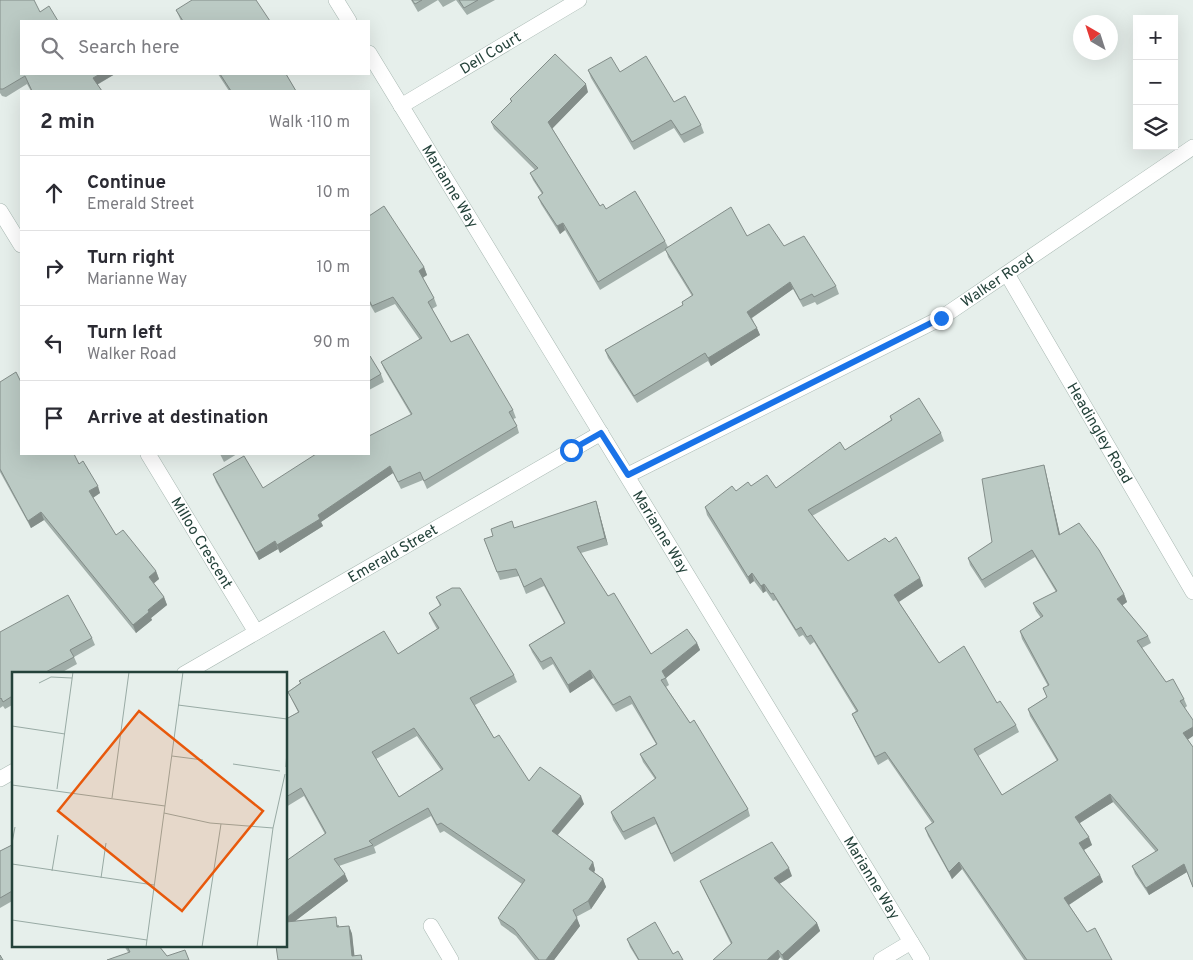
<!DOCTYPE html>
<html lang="en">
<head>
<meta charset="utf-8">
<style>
	:root { --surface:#fff; --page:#f7f7f7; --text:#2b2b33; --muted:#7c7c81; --line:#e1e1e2 }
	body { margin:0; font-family:Overpass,sans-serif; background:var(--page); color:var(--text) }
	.controls { position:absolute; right:15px; top:15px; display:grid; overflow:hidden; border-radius:0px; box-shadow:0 5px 20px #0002 }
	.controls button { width:45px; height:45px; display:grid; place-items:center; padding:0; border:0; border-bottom:1px solid var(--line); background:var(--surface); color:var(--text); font:25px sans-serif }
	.compass { position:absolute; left:1073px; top:15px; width:45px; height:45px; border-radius:50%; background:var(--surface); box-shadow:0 5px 20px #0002; rotate:321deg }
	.stop { position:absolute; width:15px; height:15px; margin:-11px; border:4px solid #1a73e8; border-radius:50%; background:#fff }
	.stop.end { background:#1a73e8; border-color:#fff; box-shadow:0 1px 5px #0008 }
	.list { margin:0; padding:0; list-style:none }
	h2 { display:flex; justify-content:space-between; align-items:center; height:65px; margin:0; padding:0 20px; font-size:21px }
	h2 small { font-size:16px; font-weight:400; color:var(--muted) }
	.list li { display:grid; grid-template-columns:32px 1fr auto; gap:15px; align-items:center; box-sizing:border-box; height:75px; padding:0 20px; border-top:1px solid var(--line) }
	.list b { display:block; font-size:19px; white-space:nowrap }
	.list p { margin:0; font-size:16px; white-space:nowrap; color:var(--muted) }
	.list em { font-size:16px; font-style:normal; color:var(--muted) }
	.icon { flex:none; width:28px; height:28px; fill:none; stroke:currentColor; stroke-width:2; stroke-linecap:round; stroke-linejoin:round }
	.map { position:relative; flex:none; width:1193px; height:960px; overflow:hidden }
	.search { position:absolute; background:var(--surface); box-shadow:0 5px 20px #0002; left:20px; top:20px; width:350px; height:55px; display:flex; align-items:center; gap:12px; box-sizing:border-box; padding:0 18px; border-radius:0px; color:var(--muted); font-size:19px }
	.panel { position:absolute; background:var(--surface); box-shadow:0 5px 20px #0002; left:20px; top:90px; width:350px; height:365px; border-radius:0px }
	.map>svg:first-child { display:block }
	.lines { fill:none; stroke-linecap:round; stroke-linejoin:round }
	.street-casing { stroke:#a8b8b2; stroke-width:16 }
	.street { stroke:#fff; stroke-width:15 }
	.wall { fill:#a1aea9; fill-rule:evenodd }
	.shaded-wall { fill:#838d89 }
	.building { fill:#bbcac4; stroke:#838d89; fill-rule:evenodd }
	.route { stroke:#1a73e8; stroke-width:6 }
	.labels { text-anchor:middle; stroke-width:5; stroke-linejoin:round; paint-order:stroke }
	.street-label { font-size:15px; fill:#24423a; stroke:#f7fbf9 }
	.inset-road { fill:none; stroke:#98aaa4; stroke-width:1 }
	.view { fill:#e8590c; fill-opacity:0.15; stroke:#e8590c; stroke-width:2.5 }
	.inset-edge { fill:none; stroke:#24423a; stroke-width:2.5 }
</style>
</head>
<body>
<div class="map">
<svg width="1193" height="960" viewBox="0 0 1193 960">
	<rect width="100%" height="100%" fill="#e6efeb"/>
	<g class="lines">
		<g class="street-casing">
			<g id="street">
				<path d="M336 0 349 21"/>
				<path id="s1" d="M369 53 922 960"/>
				<path id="s2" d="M401 106 579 0"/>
				<path d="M0 211 21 245"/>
				<path id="s3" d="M1007 274 1193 592"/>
				<path id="s4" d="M148 454 256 632"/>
				<path id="s5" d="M628 475 941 318 1193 147"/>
				<path id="s6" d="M184 674 601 433"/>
				<path d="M0 779 14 771"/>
				<path d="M431 926 451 960"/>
				<path d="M881 960 911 942"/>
			</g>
		</g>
		<use href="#street" class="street"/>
	</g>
	<path class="wall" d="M0 0 21 74H115L97 85 102 91H31L27 84 6 97 2 96 0 93Z
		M411 0H438L418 12Z
		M438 0H456L443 7Z
		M456 0H495L467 15Z
		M176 10 270 21H181Z
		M588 70 620 72 674 102 701 125 704 133 684 143 674 128 634 150 591 78Z
		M218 74H286L296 91H229Z
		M588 92 552 128 600 206 665 241 668 247 747 236 784 246 836 286 839 294 817 305 815 302 803 307 793 289 752 318 760 335 711 366 708 361 637 403 608 358 605 350 683 305 682 302 692 296 668 257 666 250 600 290 565 230 560 234 541 204 538 197 542 194 533 180 530 173 535 170 494 129 491 122 511 102 510 99Z
		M369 216 424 267 427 275 423 278 434 298 437 306 432 309 451 342 513 410 516 418 513 419 517 426 519 433 427 489 423 480 401 489 393 473 321 522 323 526 280 553 278 549 259 560 216 482 213 474 263 488 369 454 411 415 384 369 381 362 420 340 395 304 375 313 369 303Z
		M369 357 381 374 384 382 369 390Z
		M0 382H21L100 493 93 498 116 535 156 571 159 579 153 583 164 597 167 605 151 618 152 620 136 633 44 520 31 528 0 472Z
		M890 416 941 433 944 441 812 516 848 561 920 578 923 586 899 602 939 663 997 703 1016 725 1019 732 978 756 1002 795 1057 761 1030 716 1028 709 1047 697 1043 688 1048 686 1022 639 1020 631 1041 618 1036 611 1033 603 1056 592 1035 557 985 588 970 565 968 558 992 542 1044 465 1046 473 1060 535 1124 594 1127 602 1122 605 1148 636 1151 643 1142 648 1166 682 1184 699 1187 706 1185 708 1188 740 1193 747V888L1187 872 1149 895 1135 874 1132 866 1156 852 1113 802 1080 823 1092 845 1084 850 1100 875 1103 882 1069 905 1087 932 1112 960H1024L962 869 952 879 928 836 925 828 932 823 888 759 878 765 855 721 852 714 856 711 814 642 810 645 803 635 799 637 776 600 773 601 766 591 763 593 754 581 750 584 707 515 705 507 736 491 751 486 776 488 845 450 891 420Z
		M220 454H237L224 462Z
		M596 501 598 508 608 545 581 553 608 596 651 654 697 643 700 650 666 678 669 685 666 687 748 809 750 816 674 862 656 824 625 840 613 820 611 812 655 779 643 762 640 754 656 744 632 704 616 712 593 678 570 693 553 664 543 670 532 652 529 645 564 623 544 586 526 594 519 576 500 580 484 539Z
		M436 597 514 675 517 682 475 705 494 738 529 781 584 804 557 836 593 862 595 870 594 872 603 879 606 887 591 909 576 917 580 926 554 960H535L516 936 501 925 498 918 522 884 444 831 440 833 431 816 374 847 376 853 339 866 348 881 295 921 339 925V927L349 926 352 934 354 956 278 960 325 834 304 796 286 807V719L298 712 288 692 300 683 299 681 398 654 437 629 432 620 429 613 440 606ZM417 736 441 770 399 797 376 759Z
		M0 632 92 638 95 645 74 657 77 664 59 674H14V704L5 709 3 706 0 708Z
		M14 844V900L0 908V851Z
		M792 876 779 884 817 923 820 931 788 960H783L780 957 778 960H713L731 944 703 888 700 881Z
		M627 939 683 960H638L630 947Z
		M124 946H159L167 956 128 952Z"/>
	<path class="shaded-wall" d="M100 74H115L96 85 93 78Z
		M586 84 588 92 551 130 548 122Z
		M563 223 565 230 560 234 557 226Z
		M424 267 427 275 422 278 419 271Z
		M790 282 793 289 750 319 747 312Z
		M757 328 760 335 711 366 708 358Z
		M1044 465 1046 473 1062 543 1059 535Z
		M390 466 393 473 321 522 323 526 280 553 277 545 318 515Z
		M98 486 100 493 91 499 89 491Z
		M596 501 598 508 608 545 605 538Z
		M41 512 44 520 31 528 28 521Z
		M275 541 278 549 259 560 256 553Z
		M156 571 159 579 152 585 149 577Z
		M752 573 754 581 750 584 748 577Z
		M920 578 923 586 897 603 894 595Z
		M764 584 766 591 763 593 761 586Z
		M1124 594 1127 602 1120 607 1117 599Z
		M164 597 167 605 151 618 152 620 136 633 133 625 148 610Z
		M697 643 700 650 666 678 662 671Z
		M590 670 593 678 570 693 568 685Z
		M1193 727V736L1186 741 1183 733Z
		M1110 794 1113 802 1078 824 1075 817Z
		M581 796 584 804 554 839 552 831Z
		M1089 837 1092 845 1082 851 1079 843Z
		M593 862 595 870 592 877 589 869Z
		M959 862 962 869 952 879 949 872Z
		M1184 864 1187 872 1149 895 1146 888Z
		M789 868 792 876 776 886 774 878Z
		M345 874 348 881 286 928V918Z
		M1100 875 1103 882 1067 906 1064 898Z
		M603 879 606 887 591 909 588 901Z
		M577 918 580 926 554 960H546Z
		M817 923 820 931 788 960H784L782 955Z
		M349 926 352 934 355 960 352 956Z
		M778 950 780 957 778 960H767Z"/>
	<path class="building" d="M0 0H34L40 12 49 6 58 21H21V74H100L93 78 102 91H32L25 76 3 89H0Z
		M192 0H256L270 21H183L176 10Z
		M412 0H422L415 4Z
		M459 0H478L464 8Z
		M555 54 586 84 548 122 600 206 603 204 606 209 635 191 665 241 598 282 563 223 557 226 538 197 543 193 530 173 538 168 491 122 512 101 510 99Z
		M646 56 674 102 685 96 701 125 681 135 671 120 632 142 588 70 611 57 620 72Z
		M220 74H286L296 91H231Z
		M384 206 424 267 419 271 434 298 428 302 451 342 468 334 513 410 509 412 517 426 424 481 420 472 398 482 390 466 318 515 320 519 277 545 275 541 256 553 213 474 244 456 263 488 316 454H369V436L412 414 381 362 422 338 393 297 372 306 369 300V216Z
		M731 207 747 236 769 224 784 246 804 236 836 286 814 297 812 294 800 300 790 282 747 312 757 328 708 358 705 353 634 396 605 350 683 305 682 302 693 295 665 249Z
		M370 356 381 374 369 381V357Z
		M16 372 21 382V454H74L79 464 83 461 98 486 89 491 116 535 123 530 156 571 149 577 164 597 148 610 149 612 133 625 41 512 28 521 0 469V382Z
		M919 398 941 433 808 510 848 561 885 538 889 542 896 537 920 578 894 595 939 663 964 646 997 703 1000 701 1016 725 974 749 1002 795 1058 760 1028 709 1047 697 1043 688 1049 685 1020 631 1043 616 1033 603 1057 591 1032 550 982 580 968 558 992 542 982 479 1044 465 1059 535 1079 523 1099 550 1124 594 1117 599 1148 636 1137 641 1166 682 1173 679 1184 699 1180 701 1193 720V727L1183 733 1193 747V887L1184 864 1146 888 1132 866 1158 850 1110 794 1075 817 1089 837 1079 843 1100 875 1064 898 1087 932 1095 928 1112 960H1027L959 862 949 872 925 828 934 822 885 752 875 757 852 714 858 711 811 635 807 637 801 627 796 630 773 593 771 594 764 584 761 586 752 573 748 577 705 507 732 486 736 491 748 482 751 486 767 475 776 488 840 442 845 450 892 420 890 416Z
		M596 501 605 538 577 547 608 596 614 593 651 654 687 629 697 643 662 671 666 678 661 680 690 723 694 720 748 809 671 854 654 817 623 832 611 812 656 778 640 754 657 744 630 696 613 705 590 670 568 685 551 657 541 662 529 645 565 623 541 578 524 587 516 569 497 572 484 539 493 536 491 529 512 521 514 528Z
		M452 588H460L514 675 470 698 494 738 499 735 529 781 540 767 581 796 552 831 593 862 589 869 603 879 588 901 573 910 577 918 546 960H539L514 929 498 918 525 880 441 823 437 825 428 808 369 841 373 845 334 859 345 874 286 918V861L326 833 301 788 286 797V719L299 712 288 692 301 683 299 681 384 631 398 654 439 628 429 613 441 605 436 597ZM414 728 443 769 399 797 372 752Z
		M68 595 92 638 70 650 74 657 42 674H14V695L3 702 1 698 0 699V632Z
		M772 842 789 868 774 878 817 923 782 955 778 950 767 960H713L732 943 700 881Z
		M14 844V890L0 898V851Z
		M336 917 337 927 349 926 352 956 361 955 362 960H278L276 946H286V922Z
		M655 922 673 954 678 951 683 960H639L627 939Z
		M127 946H159L167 956 185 950 189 960H107L130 952Z
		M0 955 3 960H0Z"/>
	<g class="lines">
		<path class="route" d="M571 450 601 433 628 475 941 318"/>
	</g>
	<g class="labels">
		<g class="street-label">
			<text dy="5" stroke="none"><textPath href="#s2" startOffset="104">Dell Court</textPath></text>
			<text dy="5" stroke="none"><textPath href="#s1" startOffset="156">Marianne Way</textPath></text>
			<text dy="5" stroke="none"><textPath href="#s5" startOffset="418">Walker Road</textPath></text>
			<text dy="5" stroke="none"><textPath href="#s3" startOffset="184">Headingley Road</textPath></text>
			<text dy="5" stroke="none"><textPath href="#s1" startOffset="561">Marianne Way</textPath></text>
			<text dy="5" stroke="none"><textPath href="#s4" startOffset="104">Milloo Crescent</textPath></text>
			<text dy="5" stroke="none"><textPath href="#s6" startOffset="241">Emerald Street</textPath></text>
			<text dy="5" stroke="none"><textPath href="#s1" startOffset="966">Marianne Way</textPath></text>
		</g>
	</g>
	<g transform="translate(12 672)">
		<rect width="275" height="275" fill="#e6efeb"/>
		<path class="inset-road" d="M27 11 39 5 60 6M166 33 275 47M0 54 53 62M160 84 191 88M221 92 268 99M274 95 275 77M0 113 153 134M45 117 61 0M100 126 117 0M152 141 198 151 261 156M0 171 3 155M0 192 142 213M40 199 46 163M89 206 94 171M0 248 135 268M134 275 171 0M190 275 209 152M245 275 261 156 273 102"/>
		<path class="view" d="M127 39 251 139 170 239 46 139Z"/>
		<rect width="275" height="275" class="inset-edge"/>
	</g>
</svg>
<div class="controls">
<button>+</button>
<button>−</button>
<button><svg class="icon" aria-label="layers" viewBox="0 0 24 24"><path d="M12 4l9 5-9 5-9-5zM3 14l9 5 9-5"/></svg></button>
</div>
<svg class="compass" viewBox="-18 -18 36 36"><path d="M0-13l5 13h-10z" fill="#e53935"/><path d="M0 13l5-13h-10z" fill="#7c7c81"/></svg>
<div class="stop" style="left:571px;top:450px"></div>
<div class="stop end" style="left:941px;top:318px"></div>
<div class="search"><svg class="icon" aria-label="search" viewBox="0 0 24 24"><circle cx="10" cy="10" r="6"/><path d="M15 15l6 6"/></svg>Search here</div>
<section class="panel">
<h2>2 min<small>Walk · 110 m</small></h2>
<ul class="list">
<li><svg class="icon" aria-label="ahead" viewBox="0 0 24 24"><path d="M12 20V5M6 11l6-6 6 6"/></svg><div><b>Continue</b><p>Emerald Street</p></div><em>10 m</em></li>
<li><svg class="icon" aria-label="right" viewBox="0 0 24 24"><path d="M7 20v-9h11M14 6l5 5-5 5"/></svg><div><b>Turn right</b><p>Marianne Way</p></div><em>10 m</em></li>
<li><svg class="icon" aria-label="left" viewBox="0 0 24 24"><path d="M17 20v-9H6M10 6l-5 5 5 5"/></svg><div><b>Turn left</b><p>Walker Road</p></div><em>90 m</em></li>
<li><svg class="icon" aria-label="arrive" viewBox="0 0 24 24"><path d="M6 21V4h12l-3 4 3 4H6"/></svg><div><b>Arrive at destination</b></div></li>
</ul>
</section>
</div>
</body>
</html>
